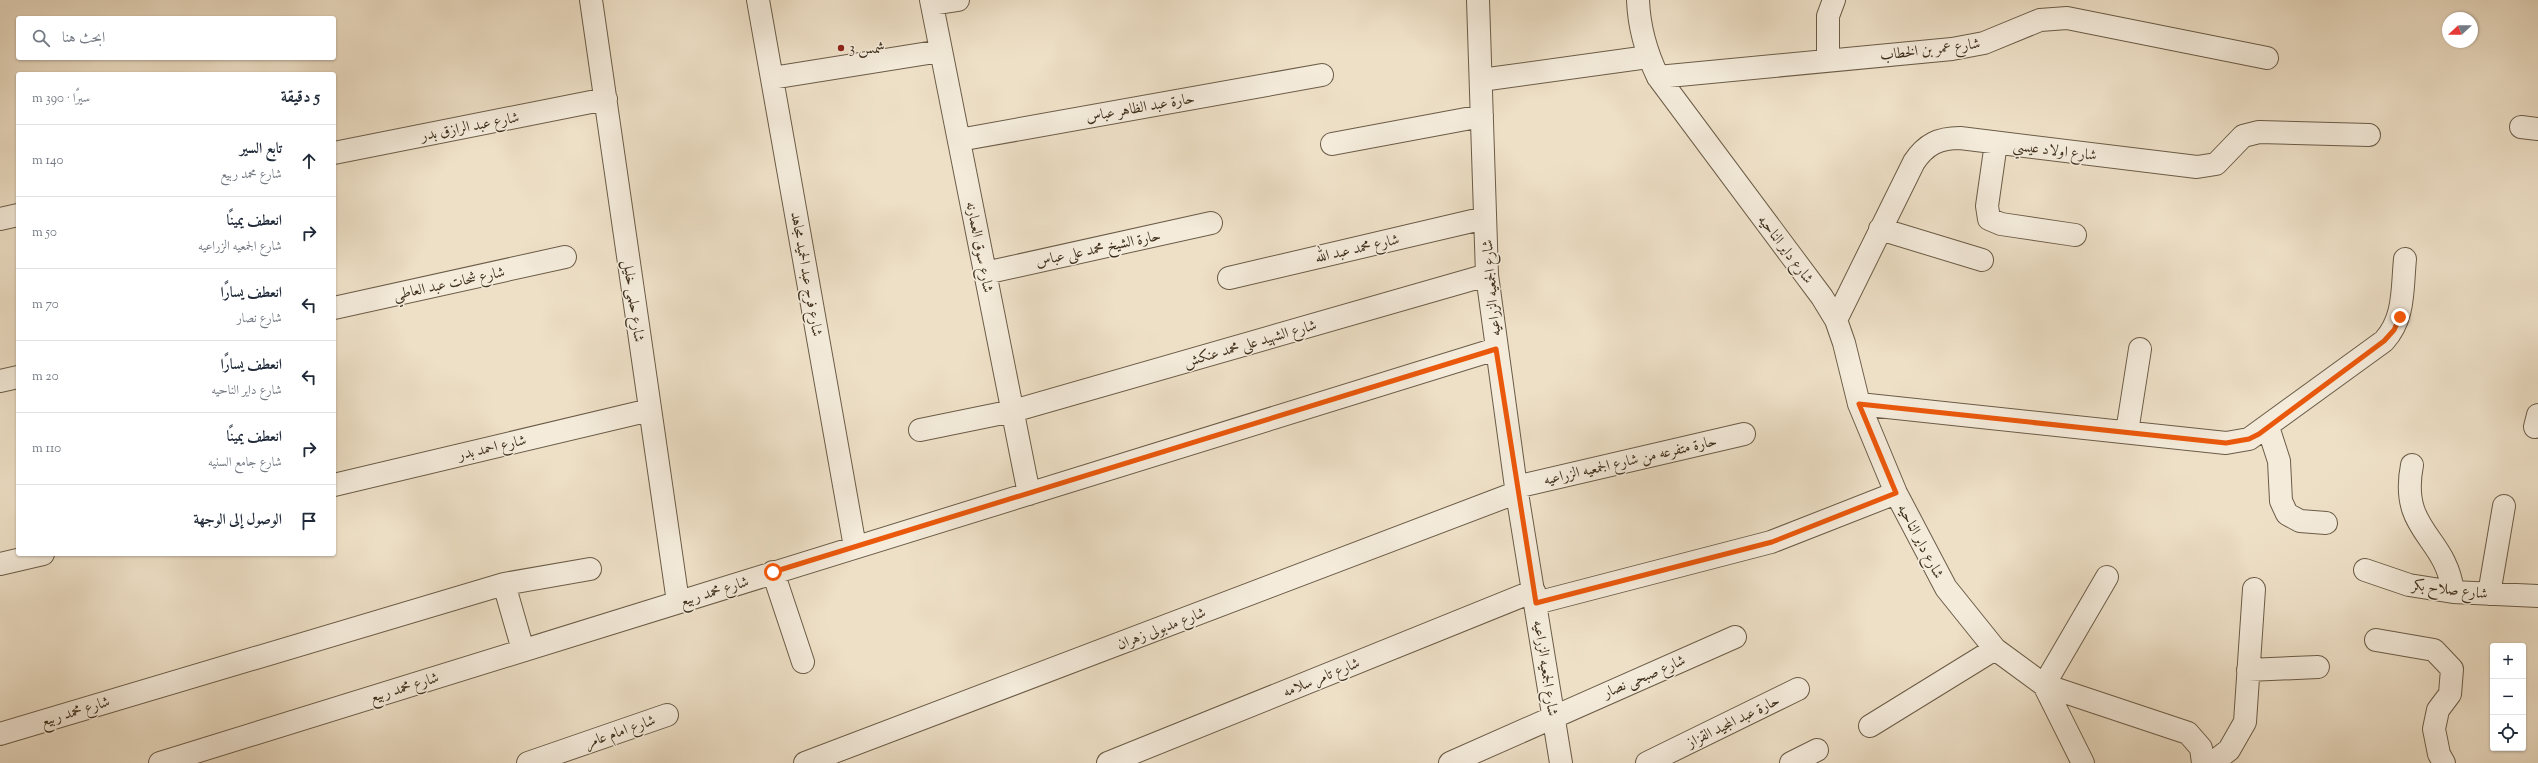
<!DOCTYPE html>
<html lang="ar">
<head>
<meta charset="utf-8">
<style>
	:root { --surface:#fff; --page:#f6f6f7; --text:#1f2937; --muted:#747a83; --line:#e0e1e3 }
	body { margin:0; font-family:"Sorts Mill Goudy",Amiri,serif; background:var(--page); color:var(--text); direction:rtl }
	.controls { position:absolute; right:12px; bottom:12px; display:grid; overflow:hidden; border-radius:4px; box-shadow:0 1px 3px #0004 }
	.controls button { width:36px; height:36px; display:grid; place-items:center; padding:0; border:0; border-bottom:1px solid var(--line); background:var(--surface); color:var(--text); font:20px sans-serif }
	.compass { position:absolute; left:2442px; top:12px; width:36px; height:36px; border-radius:50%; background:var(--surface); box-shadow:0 1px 3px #0004; rotate:248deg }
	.stop { position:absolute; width:12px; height:12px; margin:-9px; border:3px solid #ea580c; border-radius:50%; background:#fff }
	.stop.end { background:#ea580c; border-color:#fff; box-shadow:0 1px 4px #0008 }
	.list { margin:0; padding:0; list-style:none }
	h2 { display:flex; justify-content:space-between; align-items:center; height:52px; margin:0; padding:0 16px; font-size:17px }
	h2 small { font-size:13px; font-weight:400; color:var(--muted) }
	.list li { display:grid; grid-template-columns:26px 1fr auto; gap:12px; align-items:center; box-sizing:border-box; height:72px; padding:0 16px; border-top:1px solid var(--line) }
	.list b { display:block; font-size:15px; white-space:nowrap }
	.list p { margin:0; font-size:13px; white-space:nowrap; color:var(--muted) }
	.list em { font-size:13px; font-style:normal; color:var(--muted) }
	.icon { flex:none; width:22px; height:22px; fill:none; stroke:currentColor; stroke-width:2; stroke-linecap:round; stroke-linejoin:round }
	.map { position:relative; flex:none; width:2538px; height:763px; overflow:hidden; direction:ltr }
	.search { position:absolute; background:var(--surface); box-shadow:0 1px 3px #0004; left:16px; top:16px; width:320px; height:44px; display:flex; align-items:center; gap:10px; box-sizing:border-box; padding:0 14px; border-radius:4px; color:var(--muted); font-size:15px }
	.panel { position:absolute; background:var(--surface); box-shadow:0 1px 3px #0004; left:16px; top:72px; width:320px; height:484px; border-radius:4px; direction:rtl }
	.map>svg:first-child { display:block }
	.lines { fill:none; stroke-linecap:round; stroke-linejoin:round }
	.service-casing { stroke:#6b5c47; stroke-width:24 }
	.minor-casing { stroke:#6b5c47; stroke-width:24 }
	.service { stroke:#f4ebdb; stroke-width:22 }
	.minor { stroke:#f4ebdb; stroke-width:22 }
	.route { stroke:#ea580c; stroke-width:5 }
	.poi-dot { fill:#8f2418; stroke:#f4ebdb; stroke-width:1.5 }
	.labels { text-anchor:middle; stroke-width:3; stroke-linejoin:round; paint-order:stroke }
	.poi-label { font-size:15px; fill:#3f301c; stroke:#f4ebdb; text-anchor:start }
	.street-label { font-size:15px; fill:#3f301c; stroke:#f4ebdb }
</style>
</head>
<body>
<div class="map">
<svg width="2538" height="763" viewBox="0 0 2538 763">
	<rect width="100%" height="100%" fill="#eee0c7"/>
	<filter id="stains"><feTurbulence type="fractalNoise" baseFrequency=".005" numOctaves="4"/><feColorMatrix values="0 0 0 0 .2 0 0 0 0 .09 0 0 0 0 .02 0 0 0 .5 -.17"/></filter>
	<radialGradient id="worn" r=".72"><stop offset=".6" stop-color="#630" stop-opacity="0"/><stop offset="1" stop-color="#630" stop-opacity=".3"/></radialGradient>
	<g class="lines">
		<g class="service-casing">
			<path id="service" d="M1481 80 1648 57"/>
		</g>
		<g class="minor-casing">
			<path id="minor" d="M591 0 678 602
				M758 0 855 547
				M931 0 1029 494
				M1478 0 1487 275 1516 487 1561 763
				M1638 0C1639 27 1646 52 1658 77L1822 297 1836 320 1844 343 1859 404 1896 493 1946 588 1995 649 2044 685 2188 733 2201 748 2203 763
				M932 4 958 0
				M1828 60V16L1834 0
				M1658 77 1952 49 1984 43 2040 20 2067 18 2267 58
				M772 78 941 51
				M2521 127 2538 129
				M959 140 1322 75
				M1996 143 1987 206 1989 219 2001 224 2075 235
				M1332 144 1482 116
				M334 153 606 99
				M0 219 18 215
				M1880 229 1982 260
				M985 273 1211 223
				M1229 278 1485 218
				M334 308 565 257
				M1836 320 1914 162C1926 144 1939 138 1960 138L2197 167 2216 164 2243 136 2259 132 2369 135
				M0 381 18 377
				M1859 404 2226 443 2249 439 2384 341C2405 318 2402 289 2405 259
				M2268 427 2279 461 2281 501 2287 514 2300 521 2326 523
				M2535 427 2538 415
				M920 430 1013 411 1487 275
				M2127 432 2140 349
				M2412 465C2399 532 2446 535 2453 592
				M334 485 650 410
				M1516 487 1744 434
				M0 564 43 554
				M2365 570 2409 585 2453 592 2538 596
				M773 572 803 662
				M504 584 523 650
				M2489 594 2504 506
				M1536 603 1771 542 1896 493
				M2376 640 2434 650 2452 669 2450 694 2438 710 2434 729 2439 754 2444 763
				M2248 670 2318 667
				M1870 726 1995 649
				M0 734 504 584 590 569
				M160 763 1496 349
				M528 763 667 715
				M805 763 1518 492
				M1108 763 1534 591
				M1450 763 1735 637
				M1647 763 1798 689
				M1791 763 1817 750
				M2083 763 2044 685 2107 577
				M2212 763 2229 750 2245 722 2254 589"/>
		</g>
		<use href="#service" class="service"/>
		<use href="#minor" class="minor"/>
	</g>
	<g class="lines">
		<path class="route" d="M773 572 1496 349 1536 603 1772 542 1896 493 1859 404 2226 443 2249 439 2259 434 2384 341 2394 330 2400 317"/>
	</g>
	<circle class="poi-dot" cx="841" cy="48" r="4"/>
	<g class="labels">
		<g class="poi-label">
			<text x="849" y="53">شمس 3</text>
		</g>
		<g class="street-label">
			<text transform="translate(1930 49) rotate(-7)" y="5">شارع عمر بن الخطاب</text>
			<text transform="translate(1140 107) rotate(-10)" y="5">حارة عبد الظاهر عباس</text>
			<text transform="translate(470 126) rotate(-11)" y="5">شارع عبد الرازق بدر</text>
			<text transform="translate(2055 150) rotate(7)" y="5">شارع اولاد عيسي</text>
			<text transform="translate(980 247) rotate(79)" y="5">شارع سوق العمارنه</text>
			<text transform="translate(1098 248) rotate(-12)" y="5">حارة الشيخ محمد على عباس</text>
			<text transform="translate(1357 248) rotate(-13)" y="5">شارع محمد عبد الله</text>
			<text transform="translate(1786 249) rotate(53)" y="5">شارع داير الناحيه</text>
			<text transform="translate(807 274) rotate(80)" y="5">شارع فرج عبد الحميد مجاهد</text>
			<text transform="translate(449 283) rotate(-12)" y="5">شارع شحات عبد العاطي</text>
			<text transform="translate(1491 288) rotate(-95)" y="5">شارع الجمعيه الزراعيه</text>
			<text transform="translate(634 301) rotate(82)" y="5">شارع حلمى خليل</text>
			<text transform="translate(1250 343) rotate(-16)" y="5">شارع الشهيد على محمد عنكش</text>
			<text transform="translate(492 447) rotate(-13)" y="5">شارع احمد بدر</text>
			<text transform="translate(1630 460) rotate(-13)" y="5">حارة متفرعه من شارع الجمعيه الزراعيه</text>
			<text transform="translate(1921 541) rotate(62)" y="5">شارع داير الناحيه</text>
			<text transform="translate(2450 589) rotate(7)" y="5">شارع صلاح بكر</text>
			<text transform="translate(714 591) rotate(-17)" y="5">شارع محمد ربيع</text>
			<text transform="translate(1161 628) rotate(-21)" y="5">شارع مدبولى زهران</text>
			<text transform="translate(1546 668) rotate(81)" y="5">شارع الجمعيه الزراعيه</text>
			<text transform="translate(1644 676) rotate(-23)" y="5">شارع صبحى نصار</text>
			<text transform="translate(1321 677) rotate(-22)" y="5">شارع تامر سلامه</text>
			<text transform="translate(404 687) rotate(-17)" y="5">شارع محمد ربيع</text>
			<text transform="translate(75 711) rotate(-17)" y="5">شارع محمد ربيع</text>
			<text transform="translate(1733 721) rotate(-26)" y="5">حارة عبد المجيد القزاز</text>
			<text transform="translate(620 731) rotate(-19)" y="5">شارع امام عامر</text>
		</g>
	</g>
	<rect width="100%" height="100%" filter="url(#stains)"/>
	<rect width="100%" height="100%" fill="url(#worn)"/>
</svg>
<div class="controls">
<button>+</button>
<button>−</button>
<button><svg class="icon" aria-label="locate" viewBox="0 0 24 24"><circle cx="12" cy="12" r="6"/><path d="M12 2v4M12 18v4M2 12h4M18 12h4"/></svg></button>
</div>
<svg class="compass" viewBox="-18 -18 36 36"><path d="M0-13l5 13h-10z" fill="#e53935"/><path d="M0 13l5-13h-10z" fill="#747a83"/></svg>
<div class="stop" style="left:773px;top:572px"></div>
<div class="stop end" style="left:2400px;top:317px"></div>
<div class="search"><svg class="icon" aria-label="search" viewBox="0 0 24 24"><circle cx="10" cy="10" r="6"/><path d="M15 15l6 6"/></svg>ابحث هنا</div>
<section class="panel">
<h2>5 دقيقة<small>سيرًا · 390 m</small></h2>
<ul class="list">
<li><svg class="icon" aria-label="ahead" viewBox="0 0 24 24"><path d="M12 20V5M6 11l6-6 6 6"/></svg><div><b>تابع السير</b><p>شارع محمد ربيع</p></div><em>140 m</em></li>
<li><svg class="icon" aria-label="right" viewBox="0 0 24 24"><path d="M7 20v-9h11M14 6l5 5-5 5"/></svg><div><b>انعطف يمينًا</b><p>شارع الجمعيه الزراعيه</p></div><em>50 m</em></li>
<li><svg class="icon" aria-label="left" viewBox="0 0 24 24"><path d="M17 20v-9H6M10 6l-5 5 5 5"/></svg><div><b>انعطف يسارًا</b><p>شارع نصار</p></div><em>70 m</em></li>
<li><svg class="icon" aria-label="left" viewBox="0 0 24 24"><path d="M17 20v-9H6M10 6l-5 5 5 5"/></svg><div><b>انعطف يسارًا</b><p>شارع داير الناحيه</p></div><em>20 m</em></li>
<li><svg class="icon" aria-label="right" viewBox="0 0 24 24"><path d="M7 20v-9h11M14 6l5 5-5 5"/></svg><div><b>انعطف يمينًا</b><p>شارع جامع السنيه</p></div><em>110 m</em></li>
<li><svg class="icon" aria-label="arrive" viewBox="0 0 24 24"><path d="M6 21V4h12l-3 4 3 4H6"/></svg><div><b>الوصول إلى الوجهة</b></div></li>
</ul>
</section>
</div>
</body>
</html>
